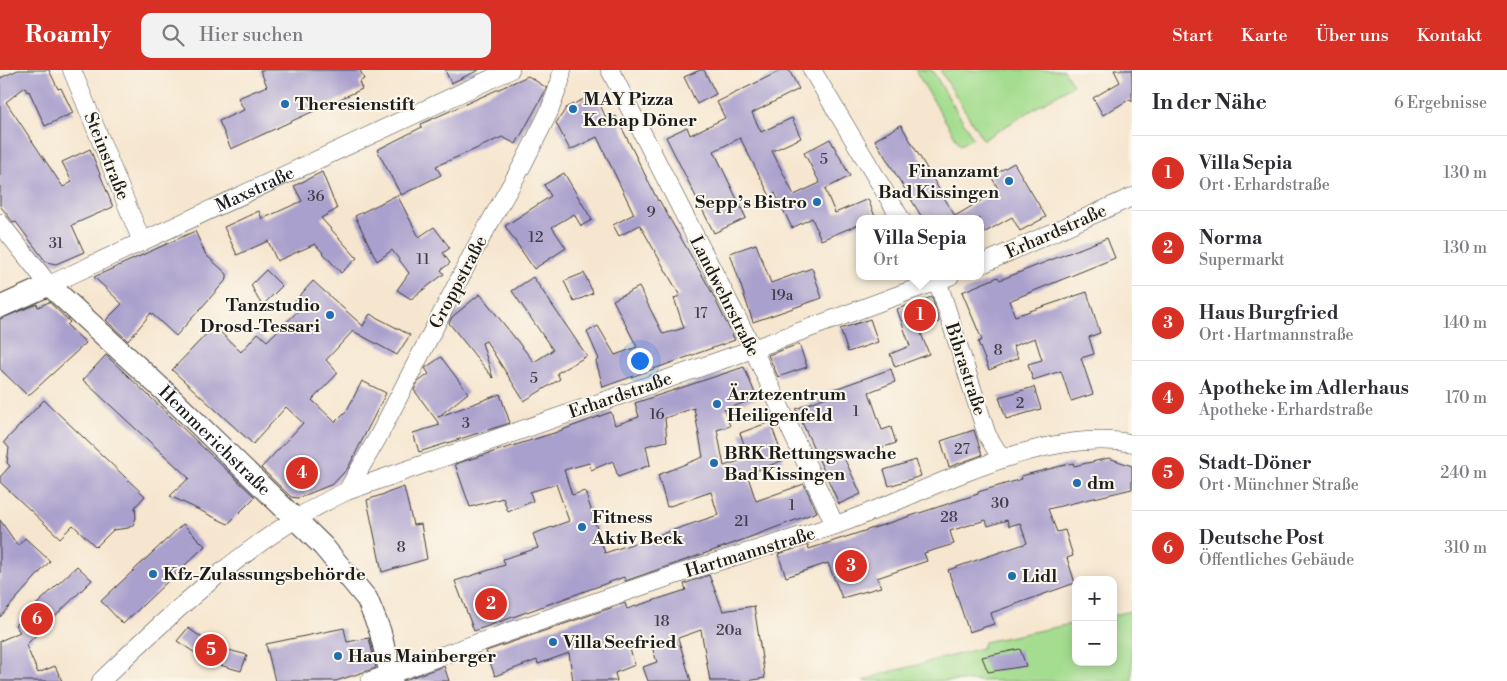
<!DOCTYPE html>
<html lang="de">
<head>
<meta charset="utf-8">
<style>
	:root { --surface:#fff; --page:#f2f2f3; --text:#2b2b33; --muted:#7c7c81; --line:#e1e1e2; --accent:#d93025 }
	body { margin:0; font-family:"Libre Bodoni",serif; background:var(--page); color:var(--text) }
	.controls { position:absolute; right:15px; bottom:15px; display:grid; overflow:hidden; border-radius:10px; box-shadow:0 2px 12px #0003 }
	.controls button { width:45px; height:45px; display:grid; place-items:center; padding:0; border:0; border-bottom:1px solid var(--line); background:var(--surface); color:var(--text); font:25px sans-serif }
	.you { position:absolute; left:639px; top:290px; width:18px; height:18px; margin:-12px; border:4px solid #fff; border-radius:50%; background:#1a73e8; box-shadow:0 0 0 8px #1a73e833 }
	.badge { display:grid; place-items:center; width:32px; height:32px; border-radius:50%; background:var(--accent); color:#fff; font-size:16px; font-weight:700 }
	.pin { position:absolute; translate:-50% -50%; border:2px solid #fff; box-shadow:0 1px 5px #0006 }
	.popup { position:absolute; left:856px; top:145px; width:128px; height:65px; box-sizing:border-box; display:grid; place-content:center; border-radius:10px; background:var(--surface); filter:drop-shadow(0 1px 4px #0005); font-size:16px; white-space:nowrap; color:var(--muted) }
	.popup b { font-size:19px; color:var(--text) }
	.popup::after { content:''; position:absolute; left:50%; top:100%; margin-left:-10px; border:10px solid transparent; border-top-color:var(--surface) }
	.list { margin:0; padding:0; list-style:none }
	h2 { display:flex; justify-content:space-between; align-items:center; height:65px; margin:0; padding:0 20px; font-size:21px }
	h2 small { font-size:16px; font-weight:400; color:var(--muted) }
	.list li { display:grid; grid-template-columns:32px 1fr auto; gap:15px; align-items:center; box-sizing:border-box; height:75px; padding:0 20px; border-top:1px solid var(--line) }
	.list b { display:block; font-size:19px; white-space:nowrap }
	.list p { margin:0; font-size:16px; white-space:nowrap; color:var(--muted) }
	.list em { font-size:16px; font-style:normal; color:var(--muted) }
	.icon { flex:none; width:28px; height:28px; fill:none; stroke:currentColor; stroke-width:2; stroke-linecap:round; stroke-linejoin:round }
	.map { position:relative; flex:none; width:1132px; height:611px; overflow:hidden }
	header { display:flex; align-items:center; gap:30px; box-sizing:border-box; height:70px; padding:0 25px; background:var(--accent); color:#fff }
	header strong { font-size:24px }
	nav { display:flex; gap:28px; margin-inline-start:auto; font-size:18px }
	.search { width:350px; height:45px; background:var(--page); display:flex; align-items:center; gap:12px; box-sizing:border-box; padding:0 18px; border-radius:10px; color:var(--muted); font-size:19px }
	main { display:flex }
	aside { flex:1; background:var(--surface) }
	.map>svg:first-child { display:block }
	.green { fill:#a4dd8f; stroke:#607c56 }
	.building { fill:#aaa0cd; fill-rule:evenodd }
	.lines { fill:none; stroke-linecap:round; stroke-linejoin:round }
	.minor-casing { stroke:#3d3a37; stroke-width:19 }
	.tertiary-casing { stroke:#3d3a37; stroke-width:23 }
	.minor { stroke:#fff; stroke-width:18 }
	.tertiary { stroke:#fff; stroke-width:21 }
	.poi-dot { fill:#1f6fb2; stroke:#fbf7ec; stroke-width:2 }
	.labels { text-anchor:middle; stroke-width:4; stroke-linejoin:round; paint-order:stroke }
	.number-label { font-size:15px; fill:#403d48 }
	.poi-label { font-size:18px; font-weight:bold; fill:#1c1c1c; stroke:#fbf7ec; text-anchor:start }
	.street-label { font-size:18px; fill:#1c1c1c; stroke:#fbf7ec }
</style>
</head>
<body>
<header>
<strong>Roamly</strong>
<div class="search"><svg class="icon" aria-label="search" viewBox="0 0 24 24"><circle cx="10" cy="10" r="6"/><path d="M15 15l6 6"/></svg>Hier suchen</div>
<nav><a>Start</a><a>Karte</a><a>Über uns</a><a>Kontakt</a></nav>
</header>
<main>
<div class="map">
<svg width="1132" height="611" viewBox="0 0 1132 611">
	<rect width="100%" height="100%" fill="#fbf7ec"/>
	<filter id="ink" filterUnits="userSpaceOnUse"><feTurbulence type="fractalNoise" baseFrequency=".02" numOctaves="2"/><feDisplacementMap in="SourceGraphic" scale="10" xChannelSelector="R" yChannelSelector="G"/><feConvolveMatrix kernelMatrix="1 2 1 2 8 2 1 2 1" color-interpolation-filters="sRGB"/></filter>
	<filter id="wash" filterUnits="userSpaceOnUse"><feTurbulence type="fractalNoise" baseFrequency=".0096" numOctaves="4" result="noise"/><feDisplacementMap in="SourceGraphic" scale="20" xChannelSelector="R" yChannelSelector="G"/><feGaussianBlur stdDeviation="1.12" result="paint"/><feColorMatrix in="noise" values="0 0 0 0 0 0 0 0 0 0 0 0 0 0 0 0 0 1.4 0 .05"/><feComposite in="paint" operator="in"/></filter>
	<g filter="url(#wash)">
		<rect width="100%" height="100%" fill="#f6e6cf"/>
		<path class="green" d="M915 0H932L973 68 960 75Z
			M940 0H1064L1073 15 983 70Z
			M1132 541V611H863L882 604 982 578 984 572 1076 553V592H1113V545Z"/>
		<g id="blocks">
			<path class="building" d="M18 0H49L58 19 61 18 73 43 45 56 29 21 27 22 25 17 6 32 63 117 72 112 62 92 90 79 113 137 72 155 84 182 56 194 46 192 16 152 14 153 0 136V8Z
				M260 0H360L364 9 359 12 362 19 231 79 219 51 244 40 238 28 267 16Z
				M445 0H479L451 13Z
				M700 0H704L716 24 697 34 684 7Z
				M782 0H789L799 19 752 43 761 62 792 48 801 68 772 81 794 125 820 113 804 83 830 69 850 106 825 119 835 143 868 129 876 149H860V154L821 170 812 148 792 158 775 123 770 126 740 68 714 81 746 148 714 163 666 67 687 57 690 65 725 48 717 32Z
				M1114 0H1132V32L1130 29 1103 45 1093 28 1120 12Z
				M528 6 547 18 516 74 502 67 469 82 436 96 441 105 401 125 377 80 422 57 421 54Z
				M595 24 607 50 616 46 658 131 659 130 709 217 735 270 603 317 596 291 599 289 587 262 598 256 615 285 637 277 613 230 639 217 663 264 684 258 674 228 680 226 640 155 619 166 613 155 634 144 597 67 570 80 556 53 567 37Z
				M901 55 955 146 999 120 991 106 1014 93 1046 147 1020 161 1012 147 980 165V149H923L875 70Z
				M322 102 337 139 321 148 357 188 341 203 315 174 277 191 268 171 237 185 224 157 259 141 262 149 302 131 294 116Z
				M564 103 592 150 581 156 574 144 552 157 566 178 534 199 505 156 551 126 544 115Z
				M397 125 419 167 434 157 450 178 443 183 450 193 441 200 444 204 411 229 397 220 409 203 392 180 377 191 355 146Z
				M195 161 206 185 227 204V209L176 266 151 243 128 271 106 250 122 234 94 207Z
				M1107 168 1115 188 1009 231 1015 246 1087 222 1100 263 1089 267 1094 284 1081 288 1093 324 1071 331 1061 301 1033 310 1028 294 1042 290 1035 268 1013 276 1018 288 989 300 978 272 982 270 962 222 998 207 1000 210Z
				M756 174 771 213 812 198 822 228 753 252 730 183Z
				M266 200 282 216 263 235 258 229 251 215Z
				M584 203 593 223 574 232 564 211Z
				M533 207 587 286 557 303 560 309 524 331 486 271 482 273 493 308 449 253 452 247 480 224 534 292 553 280 512 221Z
				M313 211 363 256 370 244 410 265 397 285 353 261 326 290 338 303 312 330 335 352 347 340 362 311 386 323 348 398 333 414 298 428 291 427 261 398 303 353 286 337 253 374 172 300 214 256 241 282 258 263 267 271 301 238 294 232Z
				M932 227 939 252 919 258 929 284 895 297 890 284 910 276 897 239Z
				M49 232 70 252 67 255 86 273 28 326 0 299V249L37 234 38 237Z
				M870 249 878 272 848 282 840 259Z
				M799 274 807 297 778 307 768 285Z
				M106 285 255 427 228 454 170 426 189 408 83 310Z
				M441 287 468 323 438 347 500 324 510 353 419 382 413 363 440 355 414 320 418 312 429 304 425 298Z
				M744 297 757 328 724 340 730 356 717 360 724 396 749 388 740 363 770 352 784 390 747 404 756 431 804 414 817 442 729 475 625 511 624 507 474 561 455 511 505 495 503 489 538 478 533 464 569 451 556 414 530 422 533 431 508 442 503 428 470 437 455 394 554 363 611 342 615 355 639 347 635 333ZM694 338 703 387 658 405 667 437 711 422 718 445 605 483 585 421 572 425 564 400 589 393 591 400 613 391 618 407 650 395 646 376 667 371 665 348Z
				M891 299 895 312 869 322 882 360 891 357 896 373 845 390 861 424 839 434 796 339 831 325 829 321Z
				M1034 317 1041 339 1006 349 999 327Z
				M44 330 145 426 135 437 136 448 133 455 128 458 113 460 96 477 73 455 60 468 0 412V407L10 396 7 393 9 378 4 372Z
				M974 360 982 385 949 397 941 371Z
				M1109 388 1132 396V419L1048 439 1057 462 1065 460 1073 486 1067 488 1075 513 991 543 994 554 969 562 948 500 1027 473 1020 453 1009 456 1007 450 988 456 986 450 950 461 954 474 924 483 927 491 877 508 881 517 842 528 828 493 786 507 778 484 808 475 809 479 978 424V422L1022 409 1021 406 1073 393 1074 396Z
				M916 390 921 406 889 416 884 400Z
				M404 417 413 455 421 454 427 489 382 502 367 430Z
				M0 450 18 476 25 468 50 491 0 547Z
				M183 454 205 476 123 554 101 531Z
				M77 496 92 510 26 575 38 603 55 596 62 611H0V571L20 562 15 555Z
				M709 505 723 541 754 536 765 608 746 611H710L701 560 678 568 691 611H648L643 597 657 592 649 568 629 576 635 595 615 603 617 611H573L569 583 538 594 537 590 495 606 486 581 625 533 627 539 686 520 684 514Z
				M188 558 214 576 247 585 241 601 209 592 177 571Z
				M344 558 347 572 369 568 376 598 336 611H275L266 574Z
				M1020 579 1026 596 988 602 982 587Z
				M444 596 449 611H404V610Z"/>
		</g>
	</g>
	<g filter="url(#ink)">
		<use href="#blocks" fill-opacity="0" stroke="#3d3a37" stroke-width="1"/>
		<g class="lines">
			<g class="minor-casing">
				<g id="minor">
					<path d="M72 0 142 172"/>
					<path d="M610 0 753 279 835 455"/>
					<path d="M812 0 901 149"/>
					<path id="s1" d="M0 153 49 215 510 0"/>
					<path d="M980 195 1132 127"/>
					<path d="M936 206 987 365 1002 389"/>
					<path d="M347 421 378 367 477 175 523 94 549 42 560 12 562 0"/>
					<path d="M101 611C172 542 257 463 347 421L753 279 950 206"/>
					<path d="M370 611C472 575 573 539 675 505 727 488 780 473 833 456 922 426 1036 356 1132 373"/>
				</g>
			</g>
			<g class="tertiary-casing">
				<g id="tertiary">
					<path id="s2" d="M0 237 49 215 162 319 323 476 367 529 380 561 392 611"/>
				</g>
			</g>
			<use href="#minor" class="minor"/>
			<use href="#tertiary" class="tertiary"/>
		</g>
	</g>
	<g class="poi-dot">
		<circle cx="285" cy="34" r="5"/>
		<circle cx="573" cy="39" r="5"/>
		<circle cx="1009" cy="111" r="5"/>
		<circle cx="817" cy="132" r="5"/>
		<circle cx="330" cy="245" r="5"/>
		<circle cx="717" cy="334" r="5"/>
		<circle cx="714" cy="393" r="5"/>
		<circle cx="1077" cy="413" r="5"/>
		<circle cx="582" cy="457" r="5"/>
		<circle cx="153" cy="504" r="5"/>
		<circle cx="1012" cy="506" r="5"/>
		<circle cx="553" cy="572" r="5"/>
		<circle cx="338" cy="586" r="5"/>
	</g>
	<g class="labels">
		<g class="number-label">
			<text x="824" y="94">5</text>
			<text x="316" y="131">36</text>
			<text x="651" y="147">9</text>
			<text x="536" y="172">12</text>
			<text x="56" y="178">31</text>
			<text x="423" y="194">11</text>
			<text x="782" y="230">19a</text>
			<text x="701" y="248">17</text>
			<text x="998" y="285">8</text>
			<text x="534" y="313">5</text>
			<text x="1020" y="338">2</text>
			<text x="856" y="346">1</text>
			<text x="657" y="349">16</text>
			<text x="466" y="358">3</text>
			<text x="962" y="384">27</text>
			<text x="1000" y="438">30</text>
			<text x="792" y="440">1</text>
			<text x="949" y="452">28</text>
			<text x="742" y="456">21</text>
			<text x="401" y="482">8</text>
			<text x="662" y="556">18</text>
			<text x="729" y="565">20a</text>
		</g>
		<g class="poi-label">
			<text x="583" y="35">MAY Pizza<tspan x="583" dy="21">Kebap Döner</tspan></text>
			<text x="295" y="40">Theresienstift</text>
			<text x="999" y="107" text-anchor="end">Finanzamt<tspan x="999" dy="21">Bad Kissingen</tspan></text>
			<text x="807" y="138" text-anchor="end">Sepp’s Bistro</text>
			<text x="320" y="241" text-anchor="end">Tanzstudio<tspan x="320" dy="21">Drosd-Tessari</tspan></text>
			<text x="727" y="330">Ärztezentrum<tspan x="727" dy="21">Heiligenfeld</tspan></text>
			<text x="724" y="389">BRK Rettungswache<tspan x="724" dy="21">Bad Kissingen</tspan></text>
			<text x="1087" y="419">dm</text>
			<text x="592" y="453">Fitness<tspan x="592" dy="21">Aktiv Beck</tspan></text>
			<text x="163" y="510">Kfz-Zulassungsbehörde</text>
			<text x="1022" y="512">Lidl</text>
			<text x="563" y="578">Villa Seefried</text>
			<text x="348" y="592">Haus Mainberger</text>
		</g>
		<g class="street-label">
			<text transform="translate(107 86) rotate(68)" y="6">Steinstraße</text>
			<text dy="6" stroke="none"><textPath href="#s1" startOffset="306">Maxstraße</textPath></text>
			<text transform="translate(1056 161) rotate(-24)" y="6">Erhardstraße</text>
			<text transform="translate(458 212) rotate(-62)" y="6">Groppstraße</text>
			<text transform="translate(725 226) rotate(63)" y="6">Landwehrstraße</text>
			<text transform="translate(966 299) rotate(72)" y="6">Bibrastraße</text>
			<text transform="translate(620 325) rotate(-19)" y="6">Erhardstraße</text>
			<text dy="6" stroke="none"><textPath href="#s2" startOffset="281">Hemmerichstraße</textPath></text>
			<text transform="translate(750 482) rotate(-17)" y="6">Hartmannstraße</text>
		</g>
	</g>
</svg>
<div class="controls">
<button>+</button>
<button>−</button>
</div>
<div class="you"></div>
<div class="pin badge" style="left:920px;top:245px">1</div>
<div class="popup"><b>Villa Sepia</b>Ort</div>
<div class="pin badge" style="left:491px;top:534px">2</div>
<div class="pin badge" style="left:851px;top:496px">3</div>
<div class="pin badge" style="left:302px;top:403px">4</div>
<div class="pin badge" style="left:211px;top:580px">5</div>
<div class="pin badge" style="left:37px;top:549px">6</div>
</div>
<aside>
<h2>In der Nähe<small>6 Ergebnisse</small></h2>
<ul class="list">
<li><span class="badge">1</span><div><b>Villa Sepia</b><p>Ort · Erhardstraße</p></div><em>130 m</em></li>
<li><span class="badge">2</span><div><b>Norma</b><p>Supermarkt</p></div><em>130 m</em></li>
<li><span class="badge">3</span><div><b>Haus Burgfried</b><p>Ort · Hartmannstraße</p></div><em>140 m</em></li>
<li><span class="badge">4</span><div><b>Apotheke im Adlerhaus</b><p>Apotheke · Erhardstraße</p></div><em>170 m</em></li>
<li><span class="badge">5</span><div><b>Stadt-Döner</b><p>Ort · Münchner Straße</p></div><em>240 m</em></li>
<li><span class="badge">6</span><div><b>Deutsche Post</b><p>Öffentliches Gebäude</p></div><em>310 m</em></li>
</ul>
</aside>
</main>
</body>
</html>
